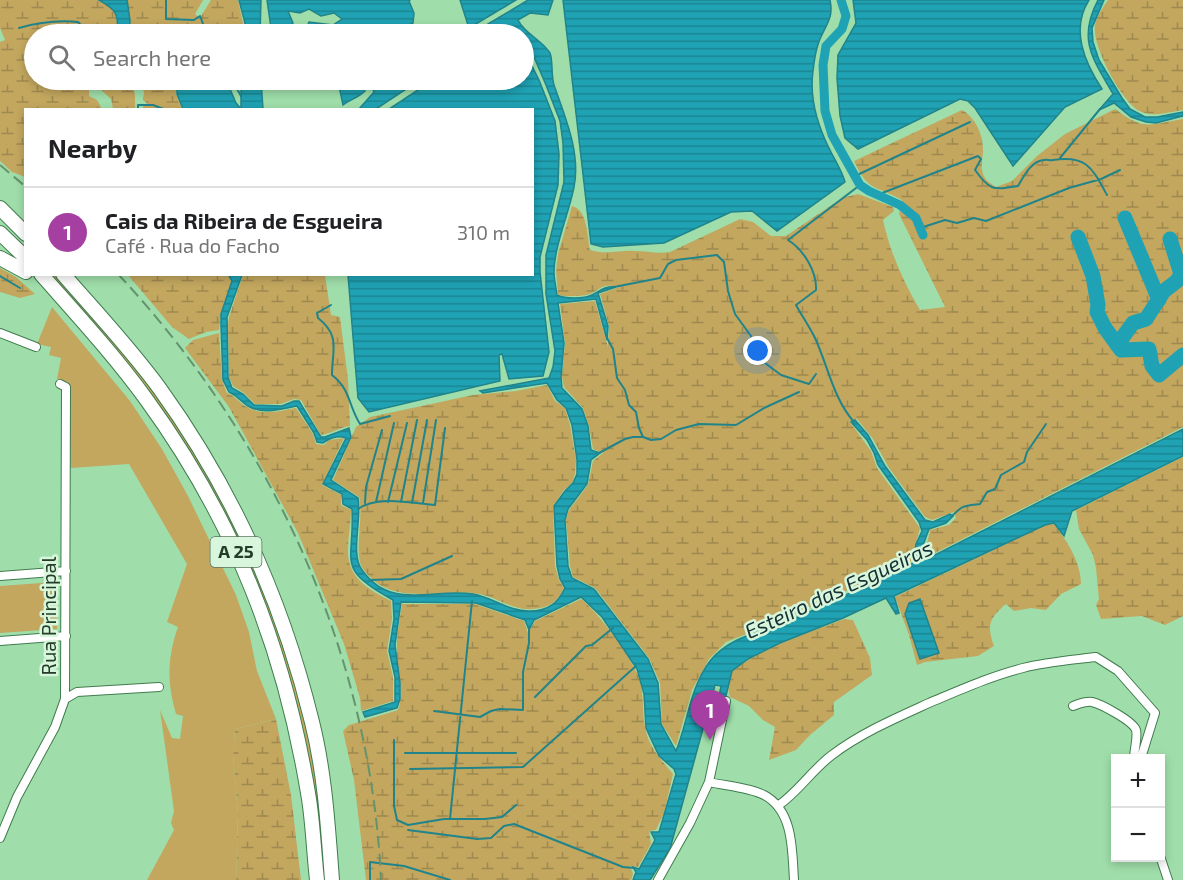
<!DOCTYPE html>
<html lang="en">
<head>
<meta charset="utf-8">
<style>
	:root { --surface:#fff; --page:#f2f2f2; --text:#202124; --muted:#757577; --line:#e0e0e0; --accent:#a63fa2 }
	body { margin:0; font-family:"Exo 2",sans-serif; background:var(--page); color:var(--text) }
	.controls { position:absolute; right:18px; bottom:18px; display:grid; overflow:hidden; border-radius:0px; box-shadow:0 3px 9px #0003 }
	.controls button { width:54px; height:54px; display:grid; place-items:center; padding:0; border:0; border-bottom:2px solid var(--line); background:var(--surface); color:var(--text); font:30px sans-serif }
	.you { position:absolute; left:758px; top:351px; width:21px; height:21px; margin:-15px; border:4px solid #fff; border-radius:50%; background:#1a73e8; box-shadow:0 0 0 9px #1a73e833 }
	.badge { display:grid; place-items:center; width:39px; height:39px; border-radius:50%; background:var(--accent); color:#fff; font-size:20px; font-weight:700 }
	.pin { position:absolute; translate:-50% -50px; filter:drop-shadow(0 2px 3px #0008) }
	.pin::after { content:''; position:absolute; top:32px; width:21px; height:18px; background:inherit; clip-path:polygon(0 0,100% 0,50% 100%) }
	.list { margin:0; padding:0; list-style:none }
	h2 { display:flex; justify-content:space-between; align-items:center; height:78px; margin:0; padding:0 24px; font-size:26px }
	h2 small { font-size:20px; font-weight:400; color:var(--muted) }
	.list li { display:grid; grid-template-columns:39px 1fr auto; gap:18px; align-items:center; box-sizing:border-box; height:90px; padding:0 24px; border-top:2px solid var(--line) }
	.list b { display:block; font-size:22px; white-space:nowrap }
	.list p { margin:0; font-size:20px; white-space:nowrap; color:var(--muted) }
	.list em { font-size:20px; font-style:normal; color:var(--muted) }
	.icon { flex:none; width:33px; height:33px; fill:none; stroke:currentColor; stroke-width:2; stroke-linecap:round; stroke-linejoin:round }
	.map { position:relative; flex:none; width:1183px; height:880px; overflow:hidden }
	.search { position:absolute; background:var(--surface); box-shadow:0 3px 9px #0003; left:24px; top:24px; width:510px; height:66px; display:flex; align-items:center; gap:15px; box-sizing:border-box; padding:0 21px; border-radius:33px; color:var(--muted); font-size:22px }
	.panel { position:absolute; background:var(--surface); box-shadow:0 3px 9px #0003; left:24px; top:108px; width:510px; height:168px; border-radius:0px }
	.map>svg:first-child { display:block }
	.grass { fill:#c3a75f }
	.wetland { fill:url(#wetland-marsh) }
	.water { fill:url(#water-rules); stroke:#20848a; stroke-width:1.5 }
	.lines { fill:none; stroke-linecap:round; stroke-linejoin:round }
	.stream { stroke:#20848a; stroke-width:2 }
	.canal { stroke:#1fa2b4; stroke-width:9 }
	.river { stroke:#1fa2b4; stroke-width:15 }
	.minor-casing { stroke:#407c4e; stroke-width:10 }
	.motorway-casing { stroke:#407c4e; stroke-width:16 }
	.minor { stroke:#fff; stroke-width:8 }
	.motorway { stroke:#fff; stroke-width:14 }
	.rail { stroke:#65936d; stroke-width:2; stroke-dasharray:12 6; stroke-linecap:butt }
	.labels { text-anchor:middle; stroke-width:5; stroke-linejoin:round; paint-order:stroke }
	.shield { fill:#d7f6db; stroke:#59745e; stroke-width:1.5 }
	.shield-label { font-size:18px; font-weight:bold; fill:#233d28 }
	.street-label { font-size:20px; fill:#233d28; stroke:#d7f6db }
	.water-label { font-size:21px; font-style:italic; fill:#162f34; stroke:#d7f6db }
</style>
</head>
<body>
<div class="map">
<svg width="1183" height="880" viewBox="0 0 1183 880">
	<defs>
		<pattern id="wetland-marsh" width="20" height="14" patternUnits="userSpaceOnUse" patternTransform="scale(1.5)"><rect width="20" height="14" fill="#c3a75f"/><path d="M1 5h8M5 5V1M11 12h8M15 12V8" fill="none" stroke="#9e894e"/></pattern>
		<pattern id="water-rules" width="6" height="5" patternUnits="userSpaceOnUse" patternTransform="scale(1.5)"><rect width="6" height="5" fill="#1fa2b4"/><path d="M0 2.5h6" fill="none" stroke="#1b8592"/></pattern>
	</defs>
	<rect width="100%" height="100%" fill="#9fdeaa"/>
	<path class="grass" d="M48 275H56C99 322 140 370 176 423 248 528 299 659 318 785 322 816 324 848 326 880H322L308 761 290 682 274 630 225 515Z
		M52 307 130 401 162 449 188 496 236 595 249 632 257 671 276 719 235 729 233 756 238 813 236 880H147L174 830 171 823 174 811 160 710 172 738 180 739 183 716 176 714C167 683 167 658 178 627L167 622 187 564 129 464 71 468 68 382 57 379 61 358 49 355 51 347 37 344Z
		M55 582 57 629 0 633V586Z"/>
	<path class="wetland" d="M0 0H99C117 10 118 14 118 34H34V80H90L89 81V96L97 100 102 109 26 110 25 177 12 172 0 161V42L5 40 0 28Z
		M127 0H203L195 14 200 18 211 0H238L243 23 242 34H129L130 20Z
		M1108 0H1183V110C1169 112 1155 117 1142 112 1123 106 1091 44 1095 25 1096 17 1104 6 1108 0Z
		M110 80H130L135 94V109H113L111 99 98 87 99 84Z
		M139 80H176V94L182 109H141L147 103 143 100 144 92Z
		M1115 109C1146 132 1149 124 1183 119V427L933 554H925L930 530 949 525 956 518 954 512 932 520 925 517 889 468 873 439 857 419 850 422 871 451 877 468 920 528 911 562 774 623 726 642 709 659 692 690 676 746 662 724 660 683 649 658 595 588 573 577 570 566 566 520 569 510 588 485 593 461 603 453 593 449 589 426 583 408 564 387 562 377 565 343 560 304 595 301 608 347 609 326 600 294 619 287C604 284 604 286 592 293 585 297 571 296 563 296L558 294 556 271 558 254 572 206C588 210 587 236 590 250 606 255 619 250 635 251 647 251 658 254 670 252L740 219 753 222 771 236H786L842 198 858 194 893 207 894 211 883 220C890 252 903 281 920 310L945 307 899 214 902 200C875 185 868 192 854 161L962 110C975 117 983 134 983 150 983 159 979 169 985 178 987 181 993 185 996 187L1012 181 1037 156 1065 134Z
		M0 268 16 277 35 294 20 298 0 292Z
		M128 275H231L229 276 232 281 221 313 219 330 206 332 189 339 172 327Z
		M243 275H325L331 315 340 317 348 380 350 426C340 427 331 434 321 435L301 400 294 399 281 404H255L244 393 233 386 229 377 228 325 229 317Z
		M219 333 222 380 227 393C237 397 239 403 247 407 262 416 280 411 296 408L313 434 316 444 324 445 329 440 344 438 322 485 341 495V505L351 510C351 523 348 536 348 549 347 578 368 589 391 601L392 619 387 651 393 677V701L361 711 360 698 344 644 298 533 229 407 185 348 193 340Z
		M547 385 555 401 565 408 570 425 576 460 575 474 572 483 564 490 553 506 555 566 559 580 564 588C557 603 548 608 532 609 513 611 497 597 479 594 439 587 392 609 363 569 353 555 364 519 359 497L333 480 356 427 370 417 473 395 516 391Z
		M1183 457V616L1165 625 1142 616 1101 619 1096 605 1099 599 1096 568 1093 555 1079 529 1076 510Z
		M1054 524C1067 541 1081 562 1081 584L1061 594 1046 610 1031 608 1014 611 1006 604C990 618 986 624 994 646L978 656 925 662 917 665 909 635 895 597 1046 525Z
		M581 599C598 612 634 660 640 681 644 696 642 712 645 727 648 746 661 760 673 774L664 813 656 830 649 831 651 844 638 867 630 866 633 874 631 880H366L354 780 343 731 349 725 398 710C405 690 397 672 397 652 396 639 400 617 402 604H475L524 621 528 633 535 621Z
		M844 619 853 620 870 658 872 675 834 702V715L810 735 796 750 769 760 775 727 763 720 749 706 730 697 728 688 732 671C765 646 806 634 844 619Z
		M276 719 291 795 301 880H236L238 813 233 756 235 729Z"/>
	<path class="water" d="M99 0H127L130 20 129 34H118C118 14 117 10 99 0Z
		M239 0H261L260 34H244L245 23Z
		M267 0H410L409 1 414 13 413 23 393 33 392 34H304L309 22 333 25 342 19 334 13 321 16 309 9 300 13 288 11 293 23 280 32 271 28Z
		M460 0H516L469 28Z
		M528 0H553L548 15 530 13 518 20C525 34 542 40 550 53 553 59 551 76 554 85 565 117 581 153 574 187 569 213 554 247 554 272 554 279 556 287 557 295 565 299 584 299 592 295 602 290 604 286 616 287L598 293 608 326 607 340 596 299 558 303 564 343 561 377 562 388 582 409 588 426 591 450 600 453 591 460 587 484 568 509 565 520 568 566 572 578 594 589 648 659 658 683 661 724 676 751C688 722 690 687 710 661 731 635 762 633 791 620 832 602 872 582 913 563L916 544 922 531 919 522 878 465 874 453 867 440 851 422 855 420 868 435 885 466 925 520 933 522 950 514 953 516 946 523 929 529 922 548V555L931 557 1183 429V456L1072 511 1064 536 1054 523 1045 525 894 596 899 613 896 614 886 598 843 618 780 643 748 659 732 671 724 704 718 703 721 686 715 685 670 849 650 880H633L636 872 633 867 639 869 655 840 651 832H659L676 774 674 769 659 756 646 728 644 694 637 669 602 617 581 597 534 620 529 630 525 620 476 603 401 602 395 645 400 683V699L397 708 365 717 363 712 395 702V677L389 651 394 619 393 600C334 568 355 563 352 509L343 504 342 494 323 484 346 438C338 435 329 438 323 443L317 442 314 433 297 406C281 409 263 415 248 406 240 401 238 396 229 392L223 380 221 325V314L232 281 229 276 242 275 227 317 228 377 232 388 243 394 254 405 282 406 294 401H299L321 437H325L349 428 351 437 331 480 358 498C362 520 350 554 362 570 391 611 432 588 473 594 492 597 510 612 530 611 548 611 558 603 565 588L560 579 557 566 554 506 565 491 573 483 577 474V460L572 425 566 408 557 400 547 383 483 393 480 391 549 378 553 367 555 351 546 294V255L564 182 563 143 560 121 546 85 534 57 524 48V34H456L473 33Z
		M563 0H830C834 17 826 25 820 39 816 48 814 62 813 71 809 100 818 127 831 152 836 162 842 171 845 182L777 231 752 211 731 212 664 243 603 247 591 244Z
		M853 0H1089C1070 30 1085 63 1102 89L1065 107 1013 166 975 108 968 101 960 99 858 149 845 138 840 116 837 78 838 55 856 23Z
		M1098 0H1104L1092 28 1093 42 1099 60 1122 98 1130 109 1145 117H1157L1183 112V116L1156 123 1146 122 1131 117 1114 103 1099 110 1113 94C1093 59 1077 40 1098 0Z
		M524 56 530 62 539 80 555 121 559 154 558 185 540 257V272L549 352 543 376 509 379 502 354 499 355 500 381 369 412 358 398 348 275 532 274V110L389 109 433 80H524Z
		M177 80H218L227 82 236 103 241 109V80H261L263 109H183L177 94Z
		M306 80H360L365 91C358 98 351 99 343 105L339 86 332 82 327 89 321 83Z
		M369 80H387L393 83 397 80H420L376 109H359L374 92Z
		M920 599 939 653 920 659 905 614 909 603Z"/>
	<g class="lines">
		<path class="stream" d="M166 0V19L194 20 200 16C203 23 205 27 201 34
			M19 28C40 22 57 20 78 22L89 34
			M86 80 85 83 90 82
			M232 80 241 96
			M138 110V105H153L166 110
			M1060 158 1100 109
			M855 176 970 122
			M877 195 978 156 981 159 975 170C990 191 993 190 1018 186 1024 176 1031 161 1044 160 1048 159 1049 161 1053 160 1087 155 1092 168 1107 195
			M920 228 945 220 957 223 974 218 986 221 1069 188 1101 179 1120 170
			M0 276 20 288
			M614 287 660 278 668 264 676 260 717 255 724 262 728 291 735 314 751 336 757 357 781 375 809 384 816 374
			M331 305 317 313 318 318C341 336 332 350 332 375 351 390 348 405 360 424L390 416
			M607 338 613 349 617 378 625 390 629 405 636 412 639 428 643 437
			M854 422C833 398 828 366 815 338 809 326 802 316 796 305L816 290C817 272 804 250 788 240L860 185
			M599 453 625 439 633 437H643L651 440 661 439 676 430 699 424 736 425 764 408 799 392
			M376 502 394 423
			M388 502 407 423
			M401 502 417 420
			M365 503 366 487 382 430
			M412 503 427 420
			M423 503 436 420
			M358 509C377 495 412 503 435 505L445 428
			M951 517C963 505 963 506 980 504L987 492 995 489 1001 475 1024 462 1027 452 1046 424
			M370 580 401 579 452 556
			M535 697 586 646 592 645 613 628
			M434 711 480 717 491 711 500 709 523 710V672L529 643V628
			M394 740V806L397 820 408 825 444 819H485L502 817 516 805
			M405 753H516
			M410 769 523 767 636 666
			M450 819 472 601
			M408 830 477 839 491 838 504 826 514 824 623 867 634 868
			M370 880V862L404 866 450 880"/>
		<path class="canal" d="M841 0 846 16 842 29 826 46 823 65 825 111 832 135 860 185 869 191 900 205 916 218 923 235"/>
		<path class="river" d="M1125 218 1159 300
			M1078 237 1093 276 1098 305 1097 312 1105 328 1121 350 1149 349 1152 366 1159 375 1183 355
			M1117 345 1133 323 1146 319 1164 291 1177 281 1181 274 1170 239"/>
		<g class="minor-casing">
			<path id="minor" d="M0 333 36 347
				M0 576 66 571
				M0 641 66 636
				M65 699 77 692 159 687
				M1073 706C1079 704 1085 701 1092 702 1101 704 1133 721 1136 730 1138 736 1134 751 1134 758
				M709 782C726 786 748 787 764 795 794 811 792 851 794 880
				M779 805C799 791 812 770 832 755 861 733 896 718 929 703 960 690 991 676 1023 668 1046 662 1072 660 1096 657L1118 671 1155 713 1141 758
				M0 838 17 797 55 727 65 699 66 387 60 384
				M1160 856 1168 880
				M658 880 690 823 709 782 726 701"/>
		</g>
		<g class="motorway-casing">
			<path id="motorway" d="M0 208 26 234
				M0 233 26 258
				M0 258 26 272
				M41 274C77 315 114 355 146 399 235 521 285 650 309 799 313 825 314 853 317 880
				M63 274C96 312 131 349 160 389 232 489 283 603 312 722 325 774 328 827 332 880"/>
		</g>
		<use href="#minor" class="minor"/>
		<use href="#motorway" class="motorway"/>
		<path class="rail" d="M0 165 26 187
			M118 274C271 438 371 654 381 880"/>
	</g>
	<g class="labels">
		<rect class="shield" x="210.5" y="537" width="51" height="30" rx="4.5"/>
		<g class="shield-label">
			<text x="236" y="558">A 25</text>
		</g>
		<g class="street-label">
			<text transform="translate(49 616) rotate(-90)" y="7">Rua Principal</text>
		</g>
		<g class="water-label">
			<text transform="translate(839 590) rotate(-25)" y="7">Esteiro das Esgueiras</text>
		</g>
	</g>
</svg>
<div class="controls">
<button>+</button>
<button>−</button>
</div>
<div class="you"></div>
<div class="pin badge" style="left:710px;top:740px">1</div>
<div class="search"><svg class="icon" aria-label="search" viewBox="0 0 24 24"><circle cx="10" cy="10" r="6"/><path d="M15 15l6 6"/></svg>Search here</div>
<section class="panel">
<h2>Nearby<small></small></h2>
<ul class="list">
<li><span class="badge">1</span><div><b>Cais da Ribeira de Esgueira</b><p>Café · Rua do Facho</p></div><em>310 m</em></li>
</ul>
</section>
</div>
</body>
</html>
